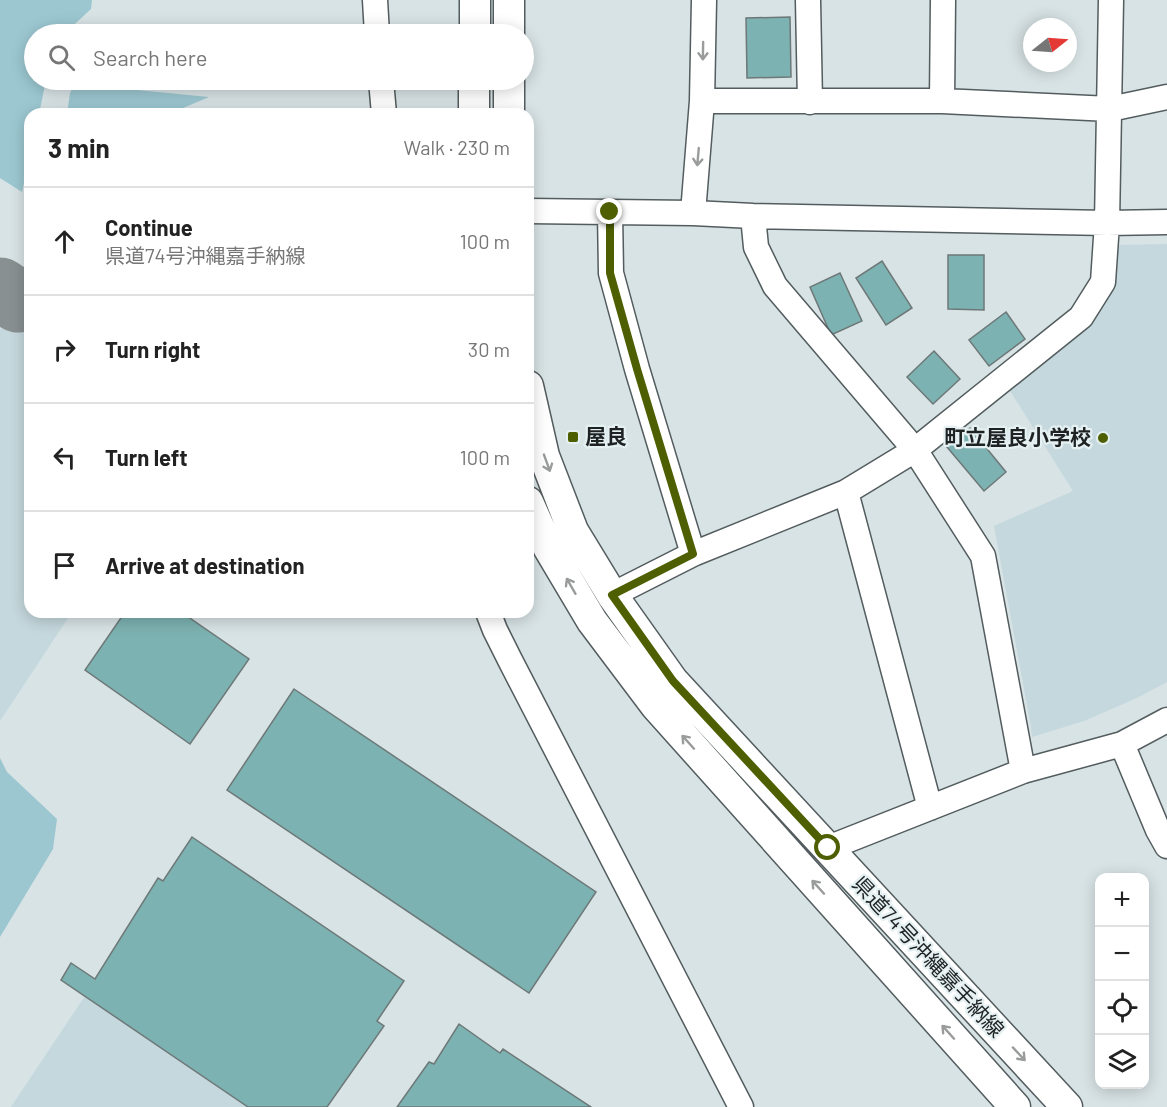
<!DOCTYPE html>
<html lang="en">
<head>
<meta charset="utf-8">
<style>
	:root { --surface:#fff; --page:#f2f2f2; --text:#222; --muted:#767676; --line:#e0e0e0 }
	body { margin:0; font-family:Barlow,"Noto Sans JP",sans-serif; background:var(--page); color:var(--text) }
	.controls { position:absolute; right:18px; bottom:18px; display:grid; overflow:hidden; border-radius:12px; box-shadow:0 3px 15px #0003 }
	.controls button { width:54px; height:54px; display:grid; place-items:center; padding:0; border:0; border-bottom:2px solid var(--line); background:var(--surface); color:var(--text); font:30px sans-serif }
	.compass { position:absolute; left:1023px; top:18px; width:54px; height:54px; border-radius:50%; background:var(--surface); box-shadow:0 3px 15px #0003; rotate:73deg }
	.stop { position:absolute; width:18px; height:18px; margin:-14px; border:4px solid #4e5f02; border-radius:50%; background:#fff }
	.stop.end { background:#4e5f02; border-color:#fff; box-shadow:0 2px 6px #0008 }
	.list { margin:0; padding:0; list-style:none }
	h2 { display:flex; justify-content:space-between; align-items:center; height:78px; margin:0; padding:0 24px; font-size:26px }
	h2 small { font-size:20px; font-weight:400; color:var(--muted) }
	.list li { display:grid; grid-template-columns:39px 1fr auto; gap:18px; align-items:center; box-sizing:border-box; height:108px; padding:0 24px; border-top:2px solid var(--line) }
	.list b { display:block; font-size:22px; white-space:nowrap }
	.list p { margin:0; font-size:20px; white-space:nowrap; color:var(--muted) }
	.list em { font-size:20px; font-style:normal; color:var(--muted) }
	.icon { flex:none; width:33px; height:33px; fill:none; stroke:currentColor; stroke-width:2; stroke-linecap:round; stroke-linejoin:round }
	.map { position:relative; flex:none; width:1167px; height:1107px; overflow:hidden }
	.search { position:absolute; background:var(--surface); box-shadow:0 3px 15px #0003; left:24px; top:24px; width:510px; height:66px; display:flex; align-items:center; gap:15px; box-sizing:border-box; padding:0 21px; border-radius:33px; color:var(--muted); font-size:22px }
	.panel { position:absolute; background:var(--surface); box-shadow:0 3px 15px #0003; left:24px; top:108px; width:510px; height:510px; border-radius:18px }
	.map>svg:first-child { display:block }
	.built { fill:#c5d8dd }
	.green { fill:#9cc7d1 }
	.lines { fill:none; stroke-linecap:round; stroke-linejoin:round }
	.taxiway { stroke:#889092; stroke-width:63 }
	.building { fill:#7cb2b1; stroke:#6e7878; stroke-width:1.5 }
	.minor-casing { stroke:#535c5e; stroke-width:27 }
	.major-casing { stroke:#535c5e; stroke-width:33 }
	.minor { stroke:#fff; stroke-width:24 }
	.major { stroke:#fff; stroke-width:30 }
	.oneway { stroke:#9a9c9c }
	.route { stroke:#4e5f02; stroke-width:8 }
	.poi-dot { fill:#4e5f02; stroke:#e5f0f2; stroke-width:2 }
	.labels { text-anchor:middle; stroke-width:4.5; stroke-linejoin:round; paint-order:stroke }
	.poi-label { font-size:21px; font-weight:bold; fill:#1e2223; stroke:#e5f0f2; text-anchor:start }
	.street-label { font-size:21px; fill:#1e2223; stroke:#e5f0f2 }
</style>
</head>
<body>
<div class="map">
<svg width="1167" height="1107" viewBox="0 0 1167 1107">
	<rect width="100%" height="100%" fill="#d8e3e5"/>
	<path class="built" d="M1167 244V682L1137 698 1084 721 1032 737 1031 727 994 526 1073 491 1007 386 999 376 1117 269 1118 245Z
		M30 281V612H72L0 721V330Z
		M85 996 247 1107H11Z"/>
	<path class="green" d="M0 0H92L91 9 64 34H34V80H46L39 114H30V155L22 192 0 178Z
		M76 80H136L137 90 209 97 169 114H67L70 93Z
		M0 758 7 772 57 819 53 849 0 937Z"/>
	<g class="lines">
		<path class="taxiway" d="M0 289 18 301"/>
	</g>
	<path class="building" d="M790 17 791 77 747 78 746 18Z
		M948 255H984V310L948 309Z
		M882 261 912 308 886 325 856 278Z
		M840 273 862 321 831 335 810 287Z
		M1006 312 1025 339 989 366 969 340Z
		M934 351 960 379 933 404 907 377Z
		M970 428 1006 472 984 491 947 447Z
		M125 612H181L249 659 190 744 85 670Z
		M294 689 596 892 529 993 227 790Z
		M192 837 404 981 377 1021 384 1026 327 1107H248L61 980 71 963 95 979 158 878 163 881Z
		M459 1024 500 1053 503 1049 591 1107H397L429 1062 434 1064Z"/>
	<g class="lines">
		<g class="minor-casing">
			<path id="minor" d="M375 0 377 34
				M808 0 810 102
				M381 80 384 114
				M702 101H942L1110 109 1167 97
				M942 101 943 0
				M528 211 693 213 753 216 1107 223 1167 222
				M610 212 611 273 637 369 693 554
				M693 213 702 101 704 0
				M753 216 756 247 775 286 915 450 983 556 1023 771
				M846 492 930 808
				M612 595 693 554 846 492 915 450 1081 317 1103 282 1107 223 1111 0
				M488 612 495 630 510 660 741 1107
				M1122 744 1158 830 1167 846
				M828 848 1023 771 1122 744 1167 720"/>
		</g>
		<g class="major-casing">
			<path id="major" d="M509 0V34
				M475 34V0
				M509 80V114
				M474 114V80
				M528 386 544 456 573 531 612 595 673 681 1067 1107
				M528 502 548 547 592 621 656 706 1015 1107"/>
		</g>
		<use href="#minor" class="minor"/>
		<use href="#major" class="major"/>
	</g>
	<defs><path id="oneway-shaft" d="M-6 0H5M1.5-3L5.5 0L1.5 3" fill="none" stroke-width="1.6" stroke-linecap="round" stroke-linejoin="round" transform="scale(1.5)"/></defs>
	<g class="oneway">
		<use href="#oneway-shaft" transform="translate(703 51) rotate(91)"/>
		<use href="#oneway-shaft" transform="translate(698 157) rotate(95)"/>
		<use href="#oneway-shaft" transform="translate(547 463) rotate(70)"/>
		<use href="#oneway-shaft" transform="translate(571 586) rotate(-120)"/>
		<use href="#oneway-shaft" transform="translate(688 742) rotate(-132)"/>
		<use href="#oneway-shaft" transform="translate(818 887) rotate(-132)"/>
		<use href="#oneway-shaft" transform="translate(948 1032) rotate(-132)"/>
		<use href="#oneway-shaft" transform="translate(1019 1054) rotate(47)"/>
	</g>
	<g class="lines">
		<path class="route" d="M610 212V273L637 369 693 554 612 595 673 681 828 848"/>
	</g>
	<g class="poi-dot">
		<rect x="567" y="431" width="12" height="12" rx="3"/>
		<circle cx="1103" cy="438" r="6"/>
	</g>
	<g class="labels">
		<g class="poi-label">
			<text x="585" y="444">屋良</text>
			<text x="1091" y="445" text-anchor="end">町立屋良小学校</text>
		</g>
		<g class="street-label">
			<text transform="translate(928 957) rotate(47)" y="7">県道74号沖縄嘉手納線</text>
		</g>
	</g>
</svg>
<div class="controls">
<button>+</button>
<button>−</button>
<button><svg class="icon" aria-label="locate" viewBox="0 0 24 24"><circle cx="12" cy="12" r="6"/><path d="M12 2v4M12 18v4M2 12h4M18 12h4"/></svg></button>
<button><svg class="icon" aria-label="layers" viewBox="0 0 24 24"><path d="M12 4l9 5-9 5-9-5zM3 14l9 5 9-5"/></svg></button>
</div>
<svg class="compass" viewBox="-18 -18 36 36"><path d="M0-13l5 13h-10z" fill="#e53935"/><path d="M0 13l5-13h-10z" fill="#767676"/></svg>
<div class="stop" style="left:828px;top:848px"></div>
<div class="stop end" style="left:610px;top:212px"></div>
<div class="search"><svg class="icon" aria-label="search" viewBox="0 0 24 24"><circle cx="10" cy="10" r="6"/><path d="M15 15l6 6"/></svg>Search here</div>
<section class="panel">
<h2>3 min<small>Walk · 230 m</small></h2>
<ul class="list">
<li><svg class="icon" aria-label="ahead" viewBox="0 0 24 24"><path d="M12 20V5M6 11l6-6 6 6"/></svg><div><b>Continue</b><p>県道74号沖縄嘉手納線</p></div><em>100 m</em></li>
<li><svg class="icon" aria-label="right" viewBox="0 0 24 24"><path d="M7 20v-9h11M14 6l5 5-5 5"/></svg><div><b>Turn right</b></div><em>30 m</em></li>
<li><svg class="icon" aria-label="left" viewBox="0 0 24 24"><path d="M17 20v-9H6M10 6l-5 5 5 5"/></svg><div><b>Turn left</b></div><em>100 m</em></li>
<li><svg class="icon" aria-label="arrive" viewBox="0 0 24 24"><path d="M6 21V4h12l-3 4 3 4H6"/></svg><div><b>Arrive at destination</b></div></li>
</ul>
</section>
</div>
</body>
</html>
